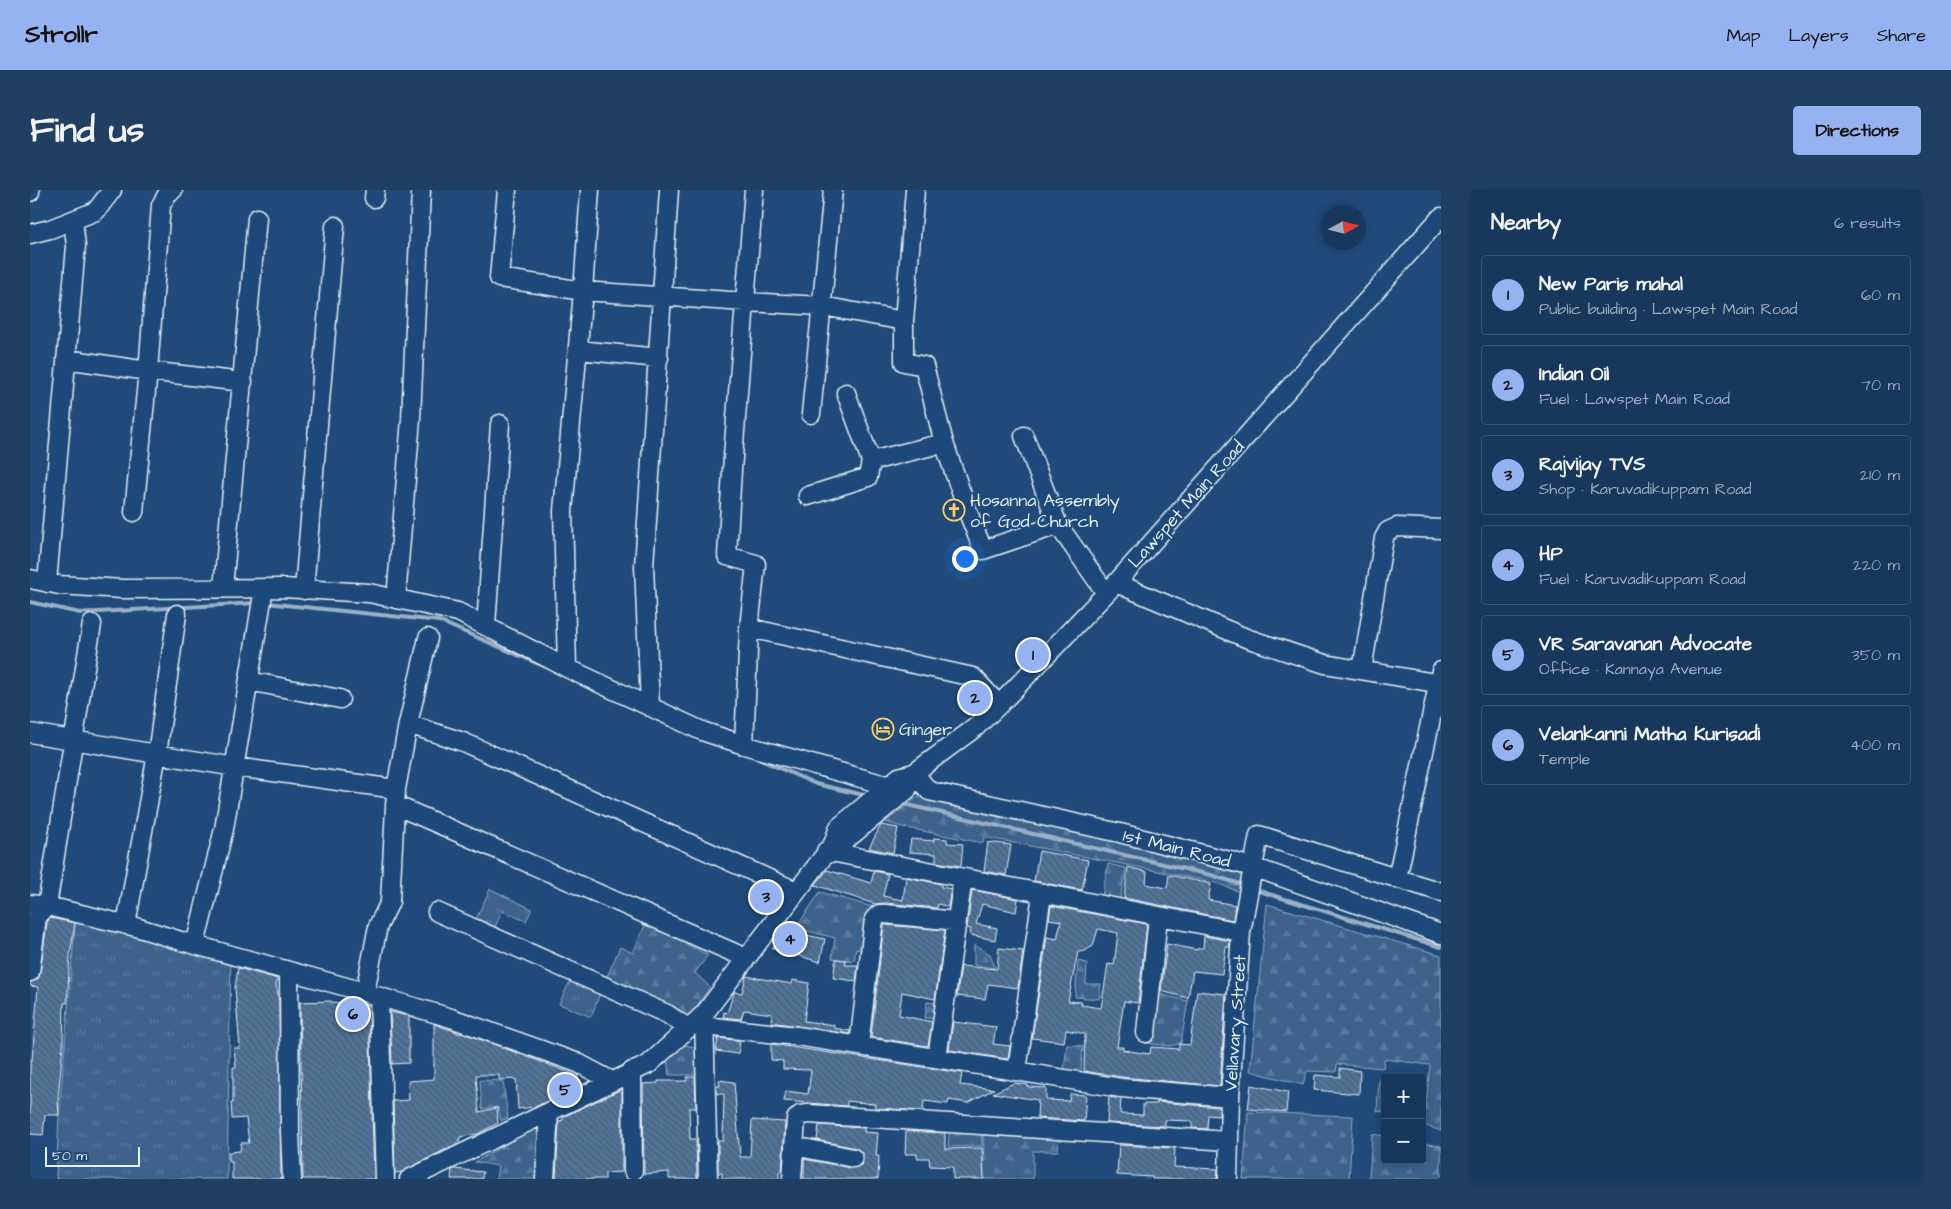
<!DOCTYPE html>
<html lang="en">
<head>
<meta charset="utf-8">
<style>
	:root { --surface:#17385c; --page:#203f62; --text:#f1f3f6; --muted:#9eacbb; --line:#365272; --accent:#95b2f1 }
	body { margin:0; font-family:"Architects Daughter",sans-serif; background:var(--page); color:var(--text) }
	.controls { position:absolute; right:15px; bottom:15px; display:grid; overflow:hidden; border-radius:5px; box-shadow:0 2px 8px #0003 }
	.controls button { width:45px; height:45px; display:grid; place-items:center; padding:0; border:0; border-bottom:1px solid var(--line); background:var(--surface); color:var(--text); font:25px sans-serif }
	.compass { position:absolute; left:1291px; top:15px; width:45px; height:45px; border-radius:50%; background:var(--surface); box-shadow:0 2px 8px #0003; rotate:83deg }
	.scale { position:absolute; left:15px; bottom:12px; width:95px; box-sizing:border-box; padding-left:5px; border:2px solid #e8f1f8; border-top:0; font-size:14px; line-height:18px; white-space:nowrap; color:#e8f1f8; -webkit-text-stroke:4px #1f4a7a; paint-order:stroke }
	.you { position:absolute; left:934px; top:368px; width:18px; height:18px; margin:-12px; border:4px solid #fff; border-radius:50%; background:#1a73e8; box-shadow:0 0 0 8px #1a73e833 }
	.badge { display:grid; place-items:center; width:32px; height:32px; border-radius:50%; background:var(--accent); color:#111; font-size:16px; font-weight:700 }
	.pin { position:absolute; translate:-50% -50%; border:2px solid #fff; box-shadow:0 1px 5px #0006 }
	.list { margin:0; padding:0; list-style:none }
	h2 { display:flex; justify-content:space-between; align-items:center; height:65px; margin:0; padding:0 20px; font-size:21px }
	h2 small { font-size:16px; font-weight:400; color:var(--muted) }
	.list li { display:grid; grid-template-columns:32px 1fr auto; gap:15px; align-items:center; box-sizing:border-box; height:80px; margin:0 10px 10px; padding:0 10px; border:1px solid var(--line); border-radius:5px }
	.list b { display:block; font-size:19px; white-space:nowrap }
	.list p { margin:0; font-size:16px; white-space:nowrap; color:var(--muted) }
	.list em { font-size:16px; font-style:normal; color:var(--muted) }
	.map { position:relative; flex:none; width:1411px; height:989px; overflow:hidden; border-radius:5px }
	header { display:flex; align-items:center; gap:30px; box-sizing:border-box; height:70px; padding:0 25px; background:var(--accent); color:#111 }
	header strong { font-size:24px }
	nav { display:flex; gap:28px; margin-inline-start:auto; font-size:18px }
	.intro { display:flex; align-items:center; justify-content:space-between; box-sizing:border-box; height:120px; padding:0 30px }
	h1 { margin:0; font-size:35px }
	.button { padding:12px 22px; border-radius:5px; background:var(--accent); color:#111; font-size:18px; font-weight:700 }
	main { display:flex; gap:30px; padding:0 30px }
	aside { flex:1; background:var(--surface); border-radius:5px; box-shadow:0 2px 8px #0003 }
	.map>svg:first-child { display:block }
	.grass { fill:url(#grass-tufts); stroke:#92aac2 }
	.forest { fill:url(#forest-firs); stroke:#92aac2 }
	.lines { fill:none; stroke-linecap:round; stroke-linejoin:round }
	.stream { stroke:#9ab0c7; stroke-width:4 }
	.building { fill:url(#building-back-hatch); stroke:#e8f1f8; fill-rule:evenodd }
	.minor-casing { stroke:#e8f1f8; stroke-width:21 }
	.minor { stroke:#1f4a7a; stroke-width:18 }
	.labels { text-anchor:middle; stroke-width:4; stroke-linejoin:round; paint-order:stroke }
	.poi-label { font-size:18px; fill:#e8f1f8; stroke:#1f4a7a; text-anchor:start }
	.street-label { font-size:18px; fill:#e8f1f8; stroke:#1f4a7a }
</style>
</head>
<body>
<header>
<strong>Strollr</strong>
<nav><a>Map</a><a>Layers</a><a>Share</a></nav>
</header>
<div class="intro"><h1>Find us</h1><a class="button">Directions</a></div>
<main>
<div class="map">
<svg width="1411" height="989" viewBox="0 0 1411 989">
	<defs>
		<pattern id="grass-tufts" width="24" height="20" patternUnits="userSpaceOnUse" patternTransform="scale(1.25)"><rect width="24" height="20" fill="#3c628c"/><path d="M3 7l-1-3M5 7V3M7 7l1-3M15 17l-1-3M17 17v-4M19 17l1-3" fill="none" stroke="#58799d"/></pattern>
		<pattern id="forest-firs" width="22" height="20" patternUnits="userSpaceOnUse" patternTransform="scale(1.25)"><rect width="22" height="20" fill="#3c628c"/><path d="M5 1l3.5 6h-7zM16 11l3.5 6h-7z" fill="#58799d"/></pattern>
		<pattern id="building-back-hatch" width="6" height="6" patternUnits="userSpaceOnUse" patternTransform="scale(1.25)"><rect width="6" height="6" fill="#517399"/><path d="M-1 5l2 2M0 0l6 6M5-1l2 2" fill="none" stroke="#4c5e72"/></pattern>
	</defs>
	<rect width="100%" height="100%" fill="#1f4a7a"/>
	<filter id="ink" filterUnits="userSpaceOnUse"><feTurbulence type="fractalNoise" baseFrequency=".02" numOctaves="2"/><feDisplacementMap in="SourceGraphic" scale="10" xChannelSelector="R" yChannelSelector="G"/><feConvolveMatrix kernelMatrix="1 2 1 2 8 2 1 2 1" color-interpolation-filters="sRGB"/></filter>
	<g filter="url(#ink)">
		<path class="grass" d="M460 699 502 719 496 731 472 721 464 739 445 731Z
			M46 723 201 766 197 989H26L29 925Z
			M543 785 572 798 561 827 529 814Z"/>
		<path class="forest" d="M893 603 1218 679 1213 703 1183 692 954 647 953 653 872 637 855 632Z
			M1078 674 1096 678 1090 710 1072 706Z
			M790 702 843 717 837 762 826 759 824 771 802 768 805 748 766 738Z
			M1237 714 1411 765V941L1394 935 1400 875 1354 869 1353 878 1307 874 1306 882 1277 881 1273 895 1220 881Z
			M618 728 659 745 656 754 678 765 665 783 680 797 659 827 576 789 590 757 603 763Z
			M944 755 960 764 965 778 944 775Z
			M1048 771 1057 773 1056 794H1071L1069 809 1045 807Z
			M1129 804 1158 811 1151 853 1141 856 1115 853 1120 814Z
			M897 812 907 813 909 829 895 828Z
			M653 855 672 858 673 885H639L637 867Z
			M1037 855 1053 856 1050 888 1033 886Z
			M1349 887 1356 888H1355V922L1347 921Z
			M450 890 473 891 478 928 471 931 468 917 452 919Z
			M1218 922 1323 926 1319 989H1213Z
			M514 932 515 989H466L468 976 445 972Z
			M920 937H951L952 956 918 957Z
			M953 937 1029 942 1028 961H1003V989H954Z
			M1342 944 1355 946V970H1392V953L1411 956V989H1339Z"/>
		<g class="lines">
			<path class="stream" d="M0 412 50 423 226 413
				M236 413 409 431 516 477
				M722 566 786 594 838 606
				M869 613 1181 685 1210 694
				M1229 701 1411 757"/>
		</g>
		<path class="building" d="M851 635 868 638 863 663 839 658Z
			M904 648 917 649V653L933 654 931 676 906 672V664L879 662 881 649 904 651Z
			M958 652 981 655 976 685 954 681Z
			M1009 661 1058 670 1052 700 1004 691Z
			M1098 677 1117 682 1116 694 1137 698 1139 685 1181 694 1178 710 1205 715 1203 730 1094 708Z
			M797 680 841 693 844 681 858 684 853 706 873 710 876 687 911 694V697L921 699 918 717 908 714 907 718 856 713 845 714 785 695Z
			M942 700 988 709 986 722 952 714 946 734 967 738 965 750 940 745 941 739 937 738Z
			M1021 716 1117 734 1108 813 1094 811 1087 857H1093V860L1120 864 1121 857 1149 859V854L1160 855 1167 801 1196 804 1190 896 1092 887 1054 881 1055 844 1036 840 1034 852 1002 848 1017 747 1027 749 1031 731 1019 729ZM1068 739 1088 743 1084 775 1078 774 1071 818 1051 815 1052 812 1038 811 1048 762 1055 761 1063 756Z
			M20 728 45 733 40 765 37 813H34L33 855 28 908 29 925H15L13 945 0 944V870H2L8 797 0 796V792L8 789 10 784 17 732Z
			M854 735 915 740 905 809 872 802 869 825 902 832 898 856 841 847Z
			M757 741 795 749 790 772 742 758Z
			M1174 746 1200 751 1199 757H1196L1192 784 1163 781 1158 808 1131 801 1137 754 1167 760 1168 758H1173Z
			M969 758 993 761 988 798 958 794 955 809 927 806 931 776 967 779Z
			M806 769 816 770 815 775H828L826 791 803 788Z
			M208 778 248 789 246 794 249 812 251 989H202V972H199V962L210 961 211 953H219L216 928 202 929 201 913H203V877H206L204 858H210L205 798Z
			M716 786 762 794 763 790 779 793 774 831 804 835V838L820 841V844L741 832 742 824 714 820 711 829 693 827 694 822 697 823 704 802 712 803Z
			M301 811V812L339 815 344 989H273L270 812Z
			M360 822 379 826V873L362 874Z
			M923 832 966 837 963 854 980 856 978 869 919 860Z
			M404 834 427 842V843L436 844 549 886 520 908H523L505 917 488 919 486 889 469 890V885H446L449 922 467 918 468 933 447 944 430 947V951L424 955 372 982 365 983 363 911 379 910 378 891 404 889Z
			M688 848 710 851 708 864 686 861Z
			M741 854 932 883 930 895 964 899 938 913 919 910 918 914 894 911 893 921 845 918V914L817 911V916L754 911 756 901 778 904 781 880 753 879V871L741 870Z
			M1310 878 1330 881 1329 904 1284 900 1285 885 1310 887Z
			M657 887H665L666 918H659L660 949H666L667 989H639V982L614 984 613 894 628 893V891H657Z
			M689 890 704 892 710 967H720L722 930 755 932 752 982 749 981V989H692V983H688V951H693L694 904H687L686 896H690Z
			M984 893 998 895V897L1016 898V910L1039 911 1040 904 1056 905 1054 931 1007 928 1008 910 963 903Z
			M1221 895 1258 902 1256 922 1218 919Z
			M592 899V982L575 983V989H526L529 931 533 930V927Z
			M1079 907 1091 909 1090 924 1113 925V914H1127V912L1189 917V926L1178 925 1177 939 1162 938V931L1135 930V936L1077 933Z
			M789 935 834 938V942L848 943 846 966H849L848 989H774V969L821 978 831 975 833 971V964L826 958 787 950Z
			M876 941 915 943V959L952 958 954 989H923V977L900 976 899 968H887V964H875Z
			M1089 955 1145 958 1144 977 1188 979 1187 989H1122V987L1087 985Z
			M424 979 453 982 452 989H421L422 980Z"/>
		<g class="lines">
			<g class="minor-casing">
				<path id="minor" d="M143 0 138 3 131 15 118 181 213 192
					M560 0 553 101 715 112 702 280 697 366 726 374 719 438 714 555
					M724 0 715 112 792 116 874 131 885 0
					M0 2V0
					M344 8 345 0
					M0 44 20 39 66 21 82 0
					M548 160 629 168
					M36 169 118 181 104 322
					M816 203 841 271
					M781 224 803 0
					M994 246 1028 335 1076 403
					M914 253 939 325 953 360 1028 335
					M778 306 838 287 841 271 914 253 894 176 874 172V131
					M0 389 29 395 92 399 253 398 339 403 428 422 537 478 533 321 553 101 469 88 477 0
					M17 393 46 56 43 30
					M1086 393 1216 448 1295 474 1411 494
					M193 398 227 28
					M274 400 305 36
					M366 409 381 229 391 0
					M456 436 470 234
					M719 438 943 487 969 515
					M398 448 378 534 433 552 766 701
					M537 478 672 541 714 555 859 596
					M1332 480 1354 348 1358 341 1367 337 1411 339
					M219 491 310 509
					M620 517 614 376 639 0
					M0 543 205 577 366 599
					M884 583 899 601 1090 643 1223 677 1411 744
					M365 615 716 768
					M803 654 817 649 877 600 884 583
					M796 661 1211 742
					M1367 689 1411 481
					M0 714 17 716 106 737 151 751 320 798 421 828 548 873 582 891
					M407 722 637 824 658 838
					M96 735 127 564 147 424
					M165 755 194 639 234 398
					M259 781 260 942 262 989
					M0 782 7 727 17 716 62 434
					M335 802 348 736 360 712 366 599 378 534
					M349 807 355 989
					M674 824 678 989
					M674 836 767 846 1091 898 1200 907
					M1116 843 1128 727
					M829 855 844 729 849 724H855L927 731
					M907 868 933 688
					M602 881 603 981
					M987 881 1012 704
					M764 956 823 968
					M379 989 619 874 674 824 803 654 809 637 869 587 884 583 946 537 969 515 1086 393 1411 27
					M515 989 519 922
					M762 989 766 929 770 925 778 924 1199 951
					M1198 989 1200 907 1211 742 1229 645 1411 702"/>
			</g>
			<use href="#minor" class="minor"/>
		</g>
	</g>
	<defs>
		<g id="church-ring" transform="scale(1.125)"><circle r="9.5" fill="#1f4a7a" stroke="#ffd166" stroke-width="1.5"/><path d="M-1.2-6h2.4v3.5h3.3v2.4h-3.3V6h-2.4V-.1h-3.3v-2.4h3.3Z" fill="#ffd166"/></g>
		<g id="hotel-ring" transform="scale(1.125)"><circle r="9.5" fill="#1f4a7a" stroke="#ffd166" stroke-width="1.5"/><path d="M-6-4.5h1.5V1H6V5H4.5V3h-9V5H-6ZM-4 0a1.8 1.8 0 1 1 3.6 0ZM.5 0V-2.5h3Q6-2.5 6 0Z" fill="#ffd166"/></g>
	</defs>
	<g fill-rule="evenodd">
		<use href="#church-ring" x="924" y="320"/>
		<use href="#hotel-ring" x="853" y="539"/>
	</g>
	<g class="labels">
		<g class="poi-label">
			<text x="940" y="316">Hosanna Assembly<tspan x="940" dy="21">of God Church</tspan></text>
			<text x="869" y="545">Ginger</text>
		</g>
		<g class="street-label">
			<text transform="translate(1156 314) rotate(-48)" y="6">Lawspet Main Road</text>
			<text transform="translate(1147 658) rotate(14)" y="6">1st Main Road</text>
			<text transform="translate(1205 833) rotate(-86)" y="6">Vellavary Street</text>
		</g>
	</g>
</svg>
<div class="controls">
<button>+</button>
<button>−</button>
</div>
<svg class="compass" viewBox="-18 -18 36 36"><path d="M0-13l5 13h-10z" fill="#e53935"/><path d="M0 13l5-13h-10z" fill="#9eacbb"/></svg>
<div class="scale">50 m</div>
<div class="you"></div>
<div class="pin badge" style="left:1003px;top:465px">1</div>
<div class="pin badge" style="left:945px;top:508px">2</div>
<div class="pin badge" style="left:736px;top:707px">3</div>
<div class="pin badge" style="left:760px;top:749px">4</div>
<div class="pin badge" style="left:535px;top:900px">5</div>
<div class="pin badge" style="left:323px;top:824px">6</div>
</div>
<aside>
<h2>Nearby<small>6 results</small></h2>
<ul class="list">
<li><span class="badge">1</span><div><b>New Paris mahal</b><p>Public building · Lawspet Main Road</p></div><em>60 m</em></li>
<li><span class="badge">2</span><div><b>Indian Oil</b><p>Fuel · Lawspet Main Road</p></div><em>70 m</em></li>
<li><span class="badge">3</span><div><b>Rajvijay TVS</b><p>Shop · Karuvadikuppam Road</p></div><em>210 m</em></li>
<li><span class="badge">4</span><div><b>HP</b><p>Fuel · Karuvadikuppam Road</p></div><em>220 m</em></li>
<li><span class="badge">5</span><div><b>VR Saravanan Advocate</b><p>Office · Kannaya Avenue</p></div><em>350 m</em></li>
<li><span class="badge">6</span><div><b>Velankanni Matha Kurisadi</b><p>Temple</p></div><em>400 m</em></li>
</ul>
</aside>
</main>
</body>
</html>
